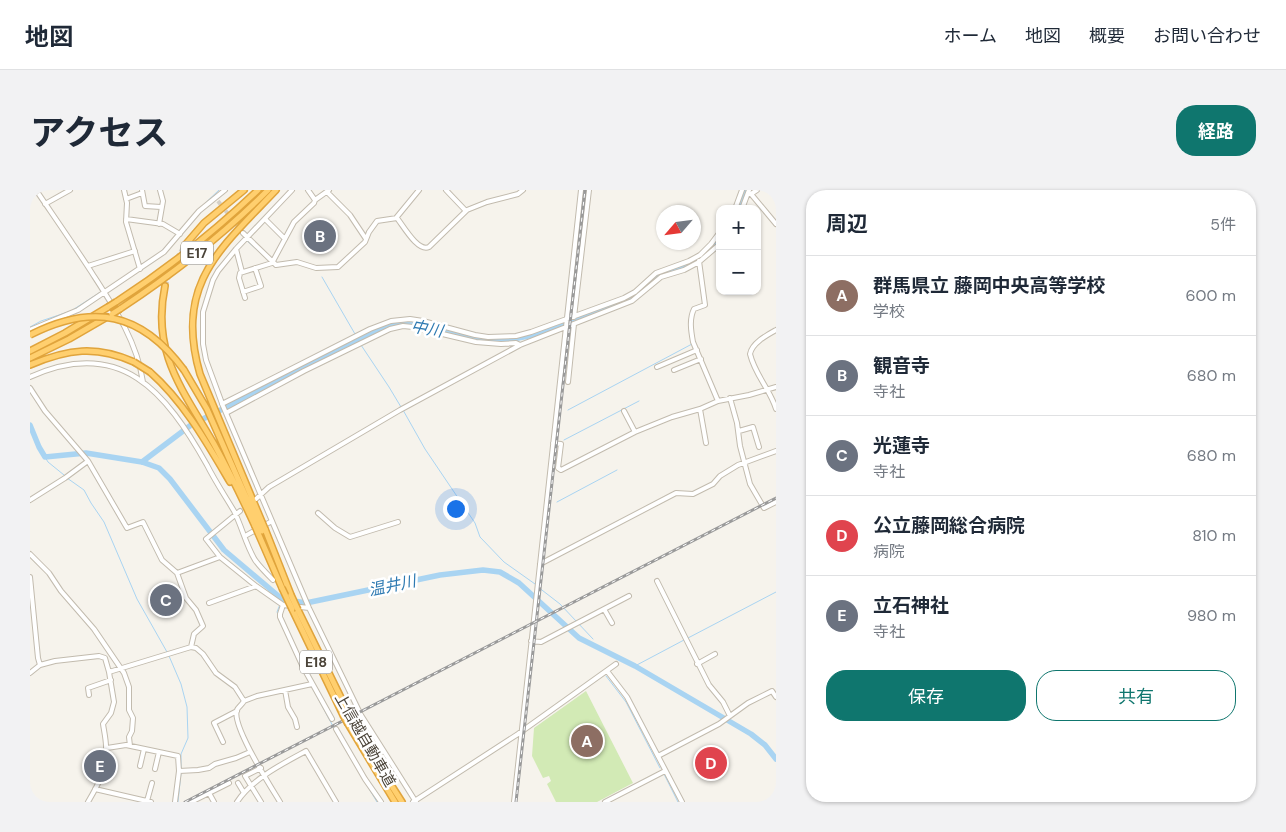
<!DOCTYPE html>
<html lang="ja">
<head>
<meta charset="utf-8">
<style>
	:root { --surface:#fff; --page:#f2f2f3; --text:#1f2937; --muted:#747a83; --line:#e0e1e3; --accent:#0f766e }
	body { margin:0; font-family:"DM Sans","Noto Sans JP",sans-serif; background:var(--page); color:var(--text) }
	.controls { position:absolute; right:15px; top:15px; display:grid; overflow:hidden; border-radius:10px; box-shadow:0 1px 4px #0004 }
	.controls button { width:45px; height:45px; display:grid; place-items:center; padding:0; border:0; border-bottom:1px solid var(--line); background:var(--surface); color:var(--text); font:25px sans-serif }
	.compass { position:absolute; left:626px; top:15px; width:45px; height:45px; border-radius:50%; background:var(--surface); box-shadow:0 1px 4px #0004; rotate:242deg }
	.you { position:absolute; left:425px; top:318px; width:18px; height:18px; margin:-12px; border:4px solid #fff; border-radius:50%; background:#1a73e8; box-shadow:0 0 0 8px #1a73e833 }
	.badge { display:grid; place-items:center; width:32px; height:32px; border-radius:50%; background:var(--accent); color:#fff; font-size:16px; font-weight:700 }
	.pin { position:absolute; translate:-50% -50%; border:2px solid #fff; box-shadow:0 1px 5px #0006 }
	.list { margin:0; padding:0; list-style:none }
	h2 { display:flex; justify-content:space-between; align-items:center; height:65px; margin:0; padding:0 20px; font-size:21px }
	h2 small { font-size:16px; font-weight:400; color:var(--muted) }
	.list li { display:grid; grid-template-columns:32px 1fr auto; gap:15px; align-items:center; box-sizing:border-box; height:80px; padding:0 20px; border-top:1px solid var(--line) }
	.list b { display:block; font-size:19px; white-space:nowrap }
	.list p { margin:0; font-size:16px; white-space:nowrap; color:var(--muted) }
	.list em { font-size:16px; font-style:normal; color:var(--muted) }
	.actions { display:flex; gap:10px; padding:15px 20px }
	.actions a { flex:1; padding:11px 0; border:1px solid var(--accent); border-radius:20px; text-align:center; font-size:18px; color:var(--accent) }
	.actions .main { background:var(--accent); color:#fff }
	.map { position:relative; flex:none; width:746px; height:612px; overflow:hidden; border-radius:20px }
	header { display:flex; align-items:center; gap:30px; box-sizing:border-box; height:70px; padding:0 25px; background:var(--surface); border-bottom:1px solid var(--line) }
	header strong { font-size:24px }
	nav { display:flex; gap:28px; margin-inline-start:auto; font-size:18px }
	.intro { display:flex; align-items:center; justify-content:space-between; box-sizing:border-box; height:120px; padding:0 30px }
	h1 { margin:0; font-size:35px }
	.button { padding:12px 22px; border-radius:20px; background:var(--accent); color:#fff; font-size:18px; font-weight:700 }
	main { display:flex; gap:30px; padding:0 30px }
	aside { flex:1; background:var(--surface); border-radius:20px; box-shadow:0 1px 4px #0004 }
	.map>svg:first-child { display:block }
	.garden { fill:#d2eab5 }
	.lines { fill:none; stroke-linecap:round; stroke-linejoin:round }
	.stream { stroke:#a9d4f2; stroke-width:1 }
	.river { stroke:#a9d4f2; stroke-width:5.5 }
	.minor-tunnel { stroke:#d4d0c8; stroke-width:4; stroke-dasharray:4 2; stroke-linecap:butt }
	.highway-tunnel { stroke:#d4d0c8; stroke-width:5; stroke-dasharray:5 2.5; stroke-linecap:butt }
	.minor-casing { stroke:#c2bbae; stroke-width:6 }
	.highway-casing { stroke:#e0a43c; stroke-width:8 }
	.minor { stroke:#fff; stroke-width:4 }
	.highway { stroke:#ffcf6e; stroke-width:5 }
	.rail-casing { stroke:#9a9a9a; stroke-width:3 }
	.rail { stroke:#fff; stroke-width:1; stroke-dasharray:4; stroke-linecap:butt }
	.highway-bridge-casing { stroke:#e0a43c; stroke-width:8; stroke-linecap:butt }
	.highway-bridge { stroke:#ffcf6e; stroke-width:5 }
	.labels { text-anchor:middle; stroke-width:5; stroke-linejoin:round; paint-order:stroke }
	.shield { fill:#fff; stroke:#817c74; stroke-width:1 }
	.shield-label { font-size:14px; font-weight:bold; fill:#4b4439 }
	.street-label { font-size:15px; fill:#4b4439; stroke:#fff }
	.water-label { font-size:16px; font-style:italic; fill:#2e7ab2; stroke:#fff }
</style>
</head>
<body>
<header>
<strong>地図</strong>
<nav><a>ホーム</a><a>地図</a><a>概要</a><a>お問い合わせ</a></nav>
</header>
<div class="intro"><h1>アクセス</h1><a class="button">経路</a></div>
<main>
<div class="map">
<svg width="746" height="612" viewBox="0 0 746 612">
	<rect width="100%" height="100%" fill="#f6f3ec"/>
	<path class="garden" d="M556 501 603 593 567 612H526L517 594 521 591 519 586 513 588 502 566 504 538Z"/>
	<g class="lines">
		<path class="stream" d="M168 20 189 0
			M339 39 346 30
			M216 50 237 69
			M130 63 154 36
			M266 70 282 75
			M292 87 325 144
			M78 98 83 94
			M0 137 11 131 41 121 69 103
			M331 155 359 197 371 217
			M373 220 395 259 445 333 450 347 474 372 505 394
			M538 220 662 154
			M534 250 609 211
			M15 267 18 272 34 285
			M37 288 54 300 61 313 74 332 107 409 137 462
			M527 312 587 280
			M508 397 530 414 563 449
			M249 426 247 422 252 409
			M658 448 746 402
			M139 466 151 494 157 517 158 548 151 564V579
			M269 473 305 540
			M605 476 654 450
			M576 486 596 512 630 578
			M310 550 347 612
			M634 584 648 612
			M148 612 151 583"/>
		<path class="river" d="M709 19 715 0
			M0 235 9 257 15 267 56 263 112 272 129 278 140 289 194 360 252 409 276 413 410 385 453 380 470 382 489 393 549 448 605 476 721 544 735 555 746 569
			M112 272 161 235 357 136C393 126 424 150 459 150 507 152 553 127 597 109L608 103 627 86 658 75 673 67 690 49"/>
		<path class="minor-tunnel" d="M188 11 213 43"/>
		<path class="highway-tunnel" d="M135 96 142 77 155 55"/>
		<g class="minor-casing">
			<path id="minor" d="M6 0C25 28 44 55 62 83 84 117 107 151 113 192
				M94 0 97 13 96 32 110 79
				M112 0 115 16 131 17
				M262 0 206 59 188 81 183 90 173 122V154L176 170 193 216 279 418 331 525 386 612
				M278 0 285 10 299 0
				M416 0 436 21
				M297 2 320 25 336 49
				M719 4H721L727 0
				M721 4 746 34
				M96 9 112 3
				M15 14 40 0
				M705 19 712 0
				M712 19 719 0
				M366 28 389 0
				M96 29 133 34 150 44
				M235 29 255 49
				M129 34 133 11 130 0
				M213 43 246 75 267 72 286 78 308 77 335 52 339 42 347 31 367 28C374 37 388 62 399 57L437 20 457 12 488 4 493 0
				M206 59 212 82
				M669 71 675 115 664 119C659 129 661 141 663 152L688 211
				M58 76 105 61
				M213 102 231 96 225 78
				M215 108 209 88 210 83 242 73 264 32 284 13 285 10
				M544 127 559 0
				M0 140 48 120 134 62 169 21 195 0
				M746 140C737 145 722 153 720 164 725 185 740 199 746 219
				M627 177 667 160
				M644 180 671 169
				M0 187C91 146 136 202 177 275 185 291 195 306 204 321 212 337 216 355 225 370 230 377 237 384 243 390
				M538 192 544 134
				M0 198 15 221 58 271 97 338 113 332 132 370 147 383 156 408 166 420 173 436 164 444 161 457
				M700 208 707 233 710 256 720 294 734 318 746 312
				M192 214 340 139 361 131 380 129 393 131 445 145 458 147 486 146 501 142 594 108 605 102 626 83 659 71 670 65 681 54 690 42
				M670 219 676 253
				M594 221 605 242
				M196 223 274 181 360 139 373 136 383 137 446 152 471 154 486 153 490 155
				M709 241 723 237 729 257
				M523 253 531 254 528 278 531 280 605 242 642 227 670 219 688 211 719 205 746 197
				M226 309 239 297 370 220 490 155 602 111 631 87 654 80 669 72 690 54
				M0 310 35 288 58 271
				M288 323 305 338 320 347 368 332
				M215 346 242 331
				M0 364 19 383 31 401 64 439 94 483 99 497V520L103 528 102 541 99 547 100 556
				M190 367 176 349 210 321
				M510 374 646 303 663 304 683 294 690 286 708 275 746 261
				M147 383 190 367 226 396 253 415 279 418
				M0 387 8 468 10 475 25 471 69 466 75 468 79 482 161 457 166 458 173 464 186 483 205 497 214 511C212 515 208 517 207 520 201 535 241 597 250 612
				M627 391 679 495 693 512 700 526
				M179 413 226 396
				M253 415 250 424V427L272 475 302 529
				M574 419 582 433
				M501 451 511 452 599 406
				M667 474 685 464
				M577 481 597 507 652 612
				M0 483 10 475
				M255 500 258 517 265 529 267 537
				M59 505 58 498 81 490
				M214 511 227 506 282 494
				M306 539 335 589 351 612
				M193 552 184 533 207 521
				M77 558 96 555 148 566 149 581 145 612
				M628 566 689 534 718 513 742 501 746 507
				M110 576 114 559
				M125 579 129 562
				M149 581 168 580 179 578 185 574 206 568 220 562
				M208 593 214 603
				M65 599 121 612
				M179 603 199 593
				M117 611 122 593
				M58 612C68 595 78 577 76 557 76 549 74 541 73 534L81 523 84 512 79 482
				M161 612 179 603 184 612
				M207 612C222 589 252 574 276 561L306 612
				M231 612 215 586 231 578
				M383 612 488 544 586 474
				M484 612 551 0
				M575 612 635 581"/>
		</g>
		<g class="highway-casing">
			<path id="highway" d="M155 55 174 33 214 0
				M135 96C121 163 153 200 184 254 199 281 212 308 225 336
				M86 112C137 79 184 42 228 0
				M90 119C143 84 193 45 238 0
				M0 161 35 143 78 117
				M0 168 39 149 77 127
				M0 175C38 159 66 155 104 172
				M154 180 177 219 228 334
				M120 182C154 212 177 253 200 292
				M232 332 170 184C144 94 190 59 246 0
				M235 339 261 405
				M228 343 252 398
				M262 419 313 525
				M268 420 318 522
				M322 531 342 565 372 612
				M318 534 365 612"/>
		</g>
		<use href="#minor" class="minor"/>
		<use href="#highway" class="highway"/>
		<g class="rail-casing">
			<path id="rail" d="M155 612 746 308
				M486 612 555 0"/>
		</g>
		<use href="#rail" class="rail"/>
		<g class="highway-bridge-casing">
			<path id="highway-bridge" d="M78 117 86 112
				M82 124 90 119
				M0 145C63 113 111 122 154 180
				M104 172 120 182
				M232 332 235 339
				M228 334 232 341
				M225 336 228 343
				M252 398 262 419
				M261 405 268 420
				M318 522 322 531
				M313 525 318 534"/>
		</g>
		<use href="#highway-bridge" class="highway-bridge"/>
	</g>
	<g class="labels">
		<g class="shield">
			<rect x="151" y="51.5" width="32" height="23" rx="4"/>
			<rect x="270" y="460.5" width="32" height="23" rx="4"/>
		</g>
		<g class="shield-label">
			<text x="167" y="68">E17</text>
			<text x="286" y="477">E18</text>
		</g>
		<g class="street-label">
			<text transform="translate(335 550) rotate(60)" y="5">上信越自動車道</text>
		</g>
		<g class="water-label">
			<text transform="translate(397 138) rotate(10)" y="6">中川</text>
			<text transform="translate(362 395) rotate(-12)" y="6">温井川</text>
		</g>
	</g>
</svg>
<div class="controls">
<button>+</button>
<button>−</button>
</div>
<svg class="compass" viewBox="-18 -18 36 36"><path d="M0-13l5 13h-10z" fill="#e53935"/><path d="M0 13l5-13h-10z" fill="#747a83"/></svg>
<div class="you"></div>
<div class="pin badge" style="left:557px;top:551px;background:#8d6e63">A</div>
<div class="pin badge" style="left:290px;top:46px;background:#6b7280">B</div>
<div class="pin badge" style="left:136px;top:410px;background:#6b7280">C</div>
<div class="pin badge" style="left:681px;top:573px;background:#e0444e">D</div>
<div class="pin badge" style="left:70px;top:576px;background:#6b7280">E</div>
</div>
<aside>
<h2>周辺<small>5件</small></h2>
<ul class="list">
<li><span class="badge" style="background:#8d6e63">A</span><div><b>群馬県立 藤岡中央高等学校</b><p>学校</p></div><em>600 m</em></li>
<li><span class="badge" style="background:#6b7280">B</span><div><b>観音寺</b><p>寺社</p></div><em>680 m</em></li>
<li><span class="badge" style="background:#6b7280">C</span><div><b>光蓮寺</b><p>寺社</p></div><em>680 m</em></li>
<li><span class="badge" style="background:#e0444e">D</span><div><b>公立藤岡総合病院</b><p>病院</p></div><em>810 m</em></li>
<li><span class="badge" style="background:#6b7280">E</span><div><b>立石神社</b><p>寺社</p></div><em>980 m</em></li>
</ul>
<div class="actions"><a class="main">保存</a><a>共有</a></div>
</aside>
</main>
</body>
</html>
